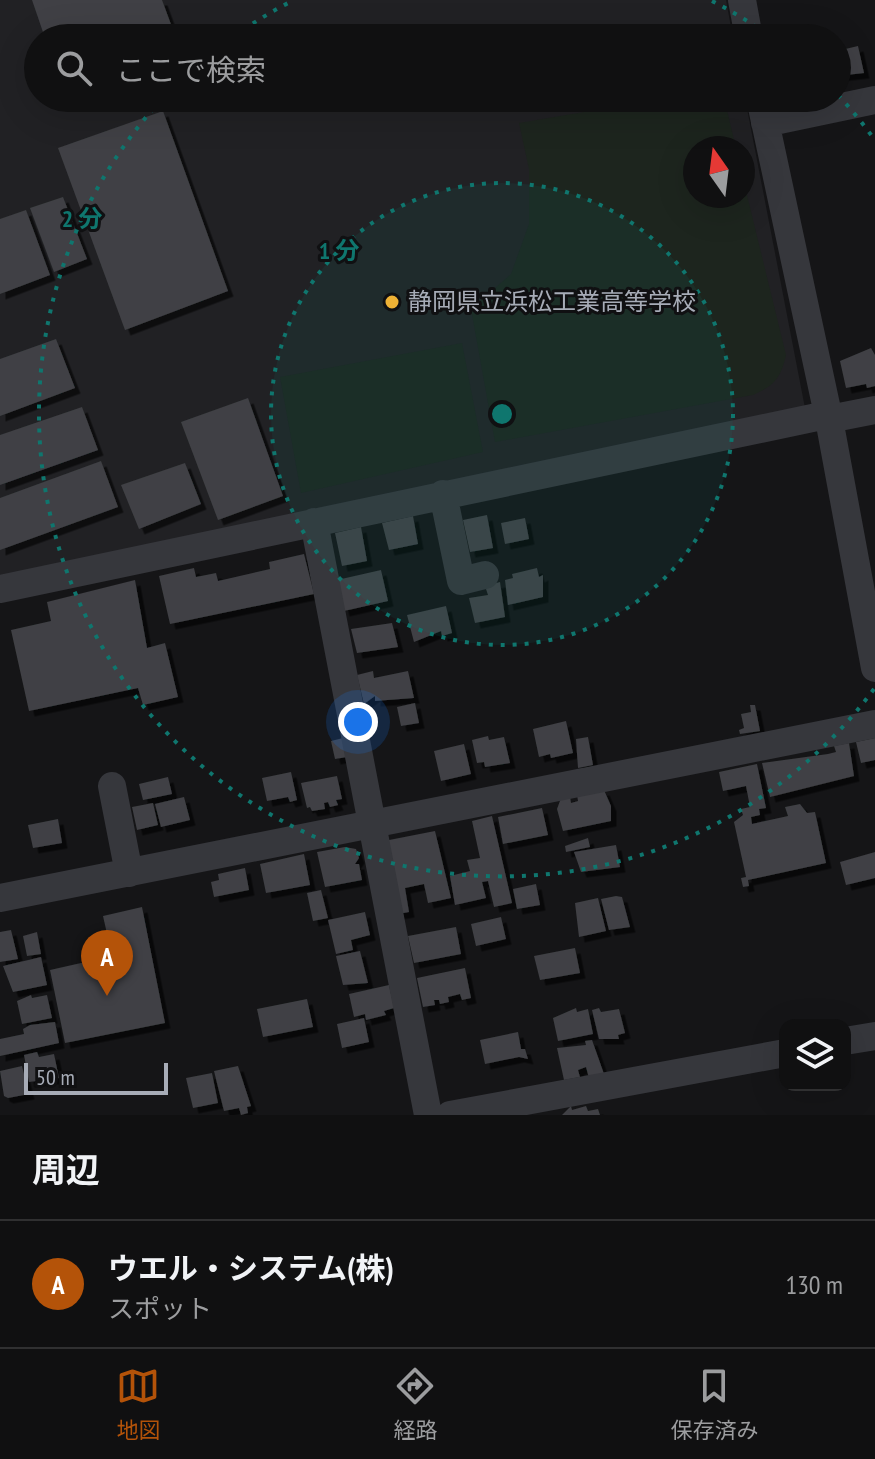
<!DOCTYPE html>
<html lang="ja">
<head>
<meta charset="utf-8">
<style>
	:root { --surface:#101011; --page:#19191a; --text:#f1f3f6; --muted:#9c9d9f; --line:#303031; --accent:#b45309 }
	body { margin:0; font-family:"PT Sans Narrow","Noto Sans JP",sans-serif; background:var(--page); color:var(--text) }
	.controls { position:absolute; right:24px; bottom:24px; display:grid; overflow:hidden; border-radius:16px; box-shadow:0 8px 32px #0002 }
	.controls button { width:72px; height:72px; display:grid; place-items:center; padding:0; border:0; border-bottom:2px solid var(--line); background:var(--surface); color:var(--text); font:40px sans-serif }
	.compass { position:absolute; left:683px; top:136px; width:72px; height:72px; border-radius:50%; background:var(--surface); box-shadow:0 8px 32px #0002; rotate:346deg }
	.scale { position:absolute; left:24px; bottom:20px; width:144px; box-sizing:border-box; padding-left:8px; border:4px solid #a7acb7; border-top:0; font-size:22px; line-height:28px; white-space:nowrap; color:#a7acb7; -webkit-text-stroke:6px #101012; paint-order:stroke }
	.you { position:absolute; left:358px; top:722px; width:28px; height:28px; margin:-20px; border:6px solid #fff; border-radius:50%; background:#1a73e8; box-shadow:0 0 0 12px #1a73e833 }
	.badge { display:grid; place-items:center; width:52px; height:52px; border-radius:50%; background:var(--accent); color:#fff; font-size:26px; font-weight:700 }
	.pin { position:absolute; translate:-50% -66px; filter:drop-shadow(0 2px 4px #0008) }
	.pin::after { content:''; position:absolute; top:42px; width:28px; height:24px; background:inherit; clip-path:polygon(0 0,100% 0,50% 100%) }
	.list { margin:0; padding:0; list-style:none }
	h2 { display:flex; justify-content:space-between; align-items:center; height:104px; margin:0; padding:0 32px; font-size:34px }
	h2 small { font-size:26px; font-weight:400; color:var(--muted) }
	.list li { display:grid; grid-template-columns:52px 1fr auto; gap:24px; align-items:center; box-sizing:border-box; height:128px; padding:0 32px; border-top:2px solid var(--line) }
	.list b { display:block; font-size:30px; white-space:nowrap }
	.list p { margin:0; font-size:26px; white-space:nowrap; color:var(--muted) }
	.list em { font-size:26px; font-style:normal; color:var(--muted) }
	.icon { flex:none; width:44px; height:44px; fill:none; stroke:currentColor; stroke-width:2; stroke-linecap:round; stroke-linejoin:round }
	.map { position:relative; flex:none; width:875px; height:1115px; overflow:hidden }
	.search { position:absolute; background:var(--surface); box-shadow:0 8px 32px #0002; left:24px; right:24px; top:24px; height:88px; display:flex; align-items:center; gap:20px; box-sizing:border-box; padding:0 28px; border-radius:44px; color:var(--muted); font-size:30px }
	.sheet { height:232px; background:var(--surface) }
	nav { display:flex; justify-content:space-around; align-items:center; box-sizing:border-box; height:112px; border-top:2px solid var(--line); background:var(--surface); font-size:22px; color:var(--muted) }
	nav a { display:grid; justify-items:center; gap:4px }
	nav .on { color:var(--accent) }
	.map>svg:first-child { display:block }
	.built { fill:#212124; fill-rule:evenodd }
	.green { fill:#1d251e }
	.building { fill:#3f4044; filter:url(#shadow) }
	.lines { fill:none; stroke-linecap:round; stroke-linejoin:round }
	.minor { stroke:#36373c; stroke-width:28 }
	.ring { fill:none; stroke:#0f766e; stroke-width:4; stroke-dasharray:4 8 }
	.poi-dot { fill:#efb235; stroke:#101012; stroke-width:3 }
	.labels { text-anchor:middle; stroke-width:6; stroke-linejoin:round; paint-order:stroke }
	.poi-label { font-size:24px; fill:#a7acb7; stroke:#101012; text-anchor:start }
	.centre { fill:#0f766e; stroke:#101012; stroke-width:4 }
	.ring-label { font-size:24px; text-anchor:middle; font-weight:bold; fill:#0f766e; stroke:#101012; stroke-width:6; stroke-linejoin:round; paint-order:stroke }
</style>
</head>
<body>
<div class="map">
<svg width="875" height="1115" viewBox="0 0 875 1115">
	<defs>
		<filter id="shadow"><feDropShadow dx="5.5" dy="5.5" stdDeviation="0" flood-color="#0009"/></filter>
	</defs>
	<rect width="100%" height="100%" fill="#151517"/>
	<path class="built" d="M0 0H726L733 38H38V98H745L805 408 0 578ZM695 148H743V196H695Z"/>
	<path class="green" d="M667 98H724L736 148H695V196H743V179L786 355C781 378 774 386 753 395L495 442 471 309 511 274 529 224V169L519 123Z
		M462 343 483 452 301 493 280 377Z"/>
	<path class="building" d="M32 0H162L176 38H45Z
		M858 46 864 73 837 76V51Z
		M163 111 228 291 125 330 58 148Z
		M63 197 87 259 54 272 30 208Z
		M26 210 50 275 0 294V219Z
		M56 339 75 388 0 416V359Z
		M871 348 875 355V386L867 388 866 384 846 388 840 361Z
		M248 398 283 496 218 520 181 422Z
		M82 407 98 450 0 485V435Z
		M101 461 118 507 0 550V498Z
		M185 463 201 504 139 529 121 485Z
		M487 515 493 548 470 552 463 520Z
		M413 516 418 544 389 550 382 523Z
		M525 518 529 539 505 544 501 523Z
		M361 527 367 561 342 566 335 533Z
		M304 554 314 594 170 624 159 576 194 568 196 577 216 573 218 581 270 569 269 562Z
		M537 568 539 577 543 575V597L508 605 505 580 513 578 512 574Z
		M381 570 388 601 344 611 337 580Z
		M135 580 147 648 165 643 178 697 143 705 138 688 29 711 11 630 51 621 47 602Z
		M500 582 505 617 475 623 469 598 488 595 485 586Z
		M446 606 452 633 442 636 441 631 414 642 407 615Z
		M392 623 398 647 357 653 351 629Z
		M373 671 374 678 408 671 414 698 375 701V696L364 704 357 675Z
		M415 703 419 723 401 726 397 707Z
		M750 705H755L760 731 740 734 739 730 744 728 741 714 751 712Z
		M566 721 573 753 551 758 550 754 539 757 533 729Z
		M488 736 489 740 504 737 510 763 485 767 484 762 477 763 472 740Z
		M588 737 593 765 578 768 576 739Z
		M343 738 347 757 335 759 331 741Z
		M875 738V760L861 763 856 742Z
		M849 743 854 776 770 797 762 763 828 754 836 752 834 746Z
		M464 744 471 774 441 781 434 751Z
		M757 764 766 808 759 809 760 815 751 817 752 824 788 816 785 807 800 804 807 813 815 812 826 863 748 880 749 886 743 887 741 878 746 877 734 822 743 815 741 809 750 807 746 786 723 791 719 772Z
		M291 772 297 800 290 802 288 797 267 801 262 778Z
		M337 776 342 799 336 800 338 805 330 807 328 802 324 803 325 809 312 811 310 807 307 808 301 783Z
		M168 777 172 794 143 800 139 784Z
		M604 790 611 806V821L563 831 557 809 561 798 570 796 571 803 578 801 577 795Z
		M184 797 190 820 161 827 155 804Z
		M153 803 158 825 137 830 132 807Z
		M542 808 548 835 503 844 498 817Z
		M492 816 512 903 494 907 488 881 482 882 486 898 455 905 450 876 470 871 467 860 480 858 472 821Z
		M58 819 62 843 33 848 28 825Z
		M435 831 451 898 428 903 424 884 405 888 409 912 398 914 384 841Z
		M588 838 590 847 566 852 565 846Z
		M616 845 620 867 581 872 574 852Z
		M345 847 356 849 359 858 355 864H359L362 880 325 887 317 852Z
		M875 852V878L846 885 840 862Z
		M304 854 310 885 266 893 260 864Z
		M245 868 249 890 214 897 211 882 219 880 218 874Z
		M536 884 540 905 517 909 513 889Z
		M321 890 328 918 313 921 307 893Z
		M616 896 622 897 630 927 609 930 601 899Z
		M598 898 606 931 579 937 575 903Z
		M142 907 165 1023 65 1043 50 970 112 956 103 916Z
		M365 912 370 935 351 940 353 950 336 954 328 920Z
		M501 917 506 939 476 946 471 924Z
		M456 927 461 954 414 963 408 936Z
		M11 930 18 959 0 962V932Z
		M37 932 41 954 27 956 23 936Z
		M575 948 580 973 540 980 534 956Z
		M360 951 368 983 343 985 336 956Z
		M41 957 47 985 13 992 3 966Z
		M465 968 471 998 462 1000 460 994 448 997 449 1002 440 1004 439 1000H434L435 1005 423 1007 417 978Z
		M389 985 394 1008 384 1011 386 1015 366 1020 365 1014 354 1017 349 994Z
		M31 995 32 998 47 995 52 1018 22 1024 17 1001Z
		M307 999 313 1027 263 1037 257 1009Z
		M576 1008 577 1012 588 1009 593 1034 558 1041 553 1018Z
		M599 1008 601 1012 619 1009 625 1033 618 1035 619 1039H599L592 1010Z
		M364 1018 369 1042 342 1048 337 1024Z
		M55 1022 59 1043 0 1056V1039L24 1034 23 1029 30 1025Z
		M518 1032 521 1049H525L528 1059 519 1057 485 1064 480 1040Z
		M592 1040 604 1074 589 1078 586 1067 578 1070 580 1077 564 1080 557 1048 586 1045 585 1041Z
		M37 1052 39 1057 54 1054 59 1078 29 1082 24 1055Z
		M22 1066 29 1094 8 1098 4 1096 0 1071Z
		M238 1066 251 1106 247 1107 248 1113 241 1115 239 1108 224 1111 214 1071Z
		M212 1073 218 1103 193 1108 186 1078Z
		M571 1106 572 1110 586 1106 588 1111 598 1109 600 1115H562Z"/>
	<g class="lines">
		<path class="minor" d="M742 0 749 38
			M760 98 829 419 875 668
			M765 123 875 100
			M443 494 461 581 485 575
			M314 522 428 1115
			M0 589 817 417 829 419 875 410
			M112 786 129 873
			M0 898 875 724
			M845 1041 875 1036
			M450 1115 785 1053"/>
	</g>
	<circle cx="502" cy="414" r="231" fill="#0f766e" fill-opacity=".12"/>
	<g class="ring">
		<circle cx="502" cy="414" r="231"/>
		<path d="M874 689A463 463 0 1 1 163 98M233 37A463 463 0 0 1 292 1M712 1A463 463 0 0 1 771 37M838 95A463 463 0 0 1 874 139"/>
	</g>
	<circle class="poi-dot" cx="392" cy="302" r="8"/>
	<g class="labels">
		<g class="poi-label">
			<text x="408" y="310">静岡県立浜松工業高等学校</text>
		</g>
	</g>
	<circle cx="502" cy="414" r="12" class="centre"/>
	<g class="ring-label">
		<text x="82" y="227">2 分</text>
		<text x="339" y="259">1 分</text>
	</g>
</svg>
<div class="controls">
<button><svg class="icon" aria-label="layers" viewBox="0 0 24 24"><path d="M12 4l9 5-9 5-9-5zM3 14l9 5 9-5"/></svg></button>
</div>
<svg class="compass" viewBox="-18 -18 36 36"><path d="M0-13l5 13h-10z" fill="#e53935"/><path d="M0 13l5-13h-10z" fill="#9c9d9f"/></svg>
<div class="scale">50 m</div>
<div class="you"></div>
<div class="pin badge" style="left:107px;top:996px">A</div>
<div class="search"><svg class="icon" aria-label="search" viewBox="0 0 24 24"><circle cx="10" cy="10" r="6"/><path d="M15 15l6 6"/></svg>ここで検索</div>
</div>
<section class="sheet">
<h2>周辺<small></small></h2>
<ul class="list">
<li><span class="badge">A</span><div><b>ウエル・システム(株)</b><p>スポット</p></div><em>130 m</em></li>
</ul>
</section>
<nav>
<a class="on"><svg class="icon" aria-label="map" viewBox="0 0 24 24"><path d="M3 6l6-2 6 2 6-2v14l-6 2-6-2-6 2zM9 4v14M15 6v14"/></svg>地図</a>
<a><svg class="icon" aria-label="directions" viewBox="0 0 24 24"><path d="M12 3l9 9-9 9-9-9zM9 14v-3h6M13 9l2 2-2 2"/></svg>経路</a>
<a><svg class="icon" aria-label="saved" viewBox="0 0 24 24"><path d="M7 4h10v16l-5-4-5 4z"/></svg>保存済み</a>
</nav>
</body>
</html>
